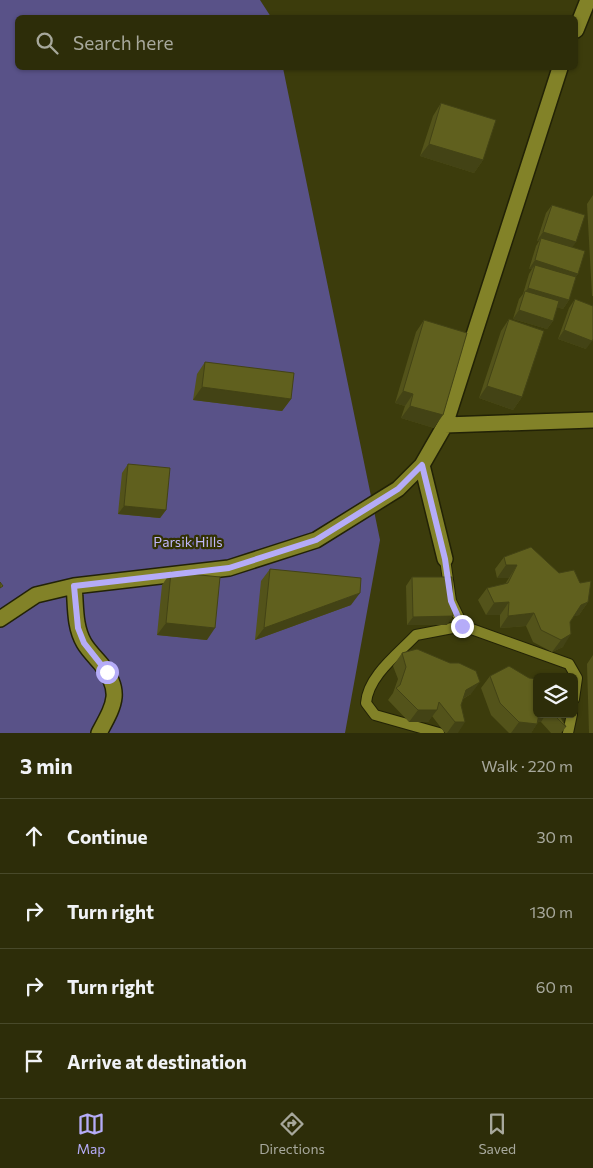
<!DOCTYPE html>
<html lang="en">
<head>
<meta charset="utf-8">
<style>
	:root { --surface:#2d2d09; --page:#393917; --text:#f1f3f6; --muted:#a7a89c; --line:#48492a; --accent:#b5acf8 }
	body { margin:0; font-family:Commissioner,sans-serif; background:var(--page); color:var(--text) }
	.controls { position:absolute; right:15px; bottom:15px; display:grid; overflow:hidden; border-radius:8px; box-shadow:0 1px 4px #0004 }
	.controls button { width:45px; height:45px; display:grid; place-items:center; padding:0; border:0; border-bottom:1px solid var(--line); background:var(--surface); color:var(--text); font:25px sans-serif }
	.stop { position:absolute; width:15px; height:15px; margin:-11px; border:4px solid #b5acf8; border-radius:50%; background:#fff }
	.stop.end { background:#b5acf8; border-color:#fff; box-shadow:0 1px 5px #0008 }
	.list { margin:0; padding:0; list-style:none }
	h2 { display:flex; justify-content:space-between; align-items:center; height:65px; margin:0; padding:0 20px; font-size:21px }
	h2 small { font-size:16px; font-weight:400; color:var(--muted) }
	.list li { display:grid; grid-template-columns:32px 1fr auto; gap:15px; align-items:center; box-sizing:border-box; height:75px; padding:0 20px; border-top:1px solid var(--line) }
	.list b { display:block; font-size:19px; white-space:nowrap }
	.list em { font-size:16px; font-style:normal; color:var(--muted) }
	.icon { flex:none; width:28px; height:28px; fill:none; stroke:currentColor; stroke-width:2; stroke-linecap:round; stroke-linejoin:round }
	.map { position:relative; flex:none; width:593px; height:733px; overflow:hidden }
	.search { position:absolute; background:var(--surface); box-shadow:0 1px 4px #0004; left:15px; right:15px; top:15px; height:55px; display:flex; align-items:center; gap:12px; box-sizing:border-box; padding:0 18px; border-radius:8px; color:var(--muted); font-size:19px }
	.sheet { height:365px; background:var(--surface) }
	nav { display:flex; justify-content:space-around; align-items:center; box-sizing:border-box; height:70px; border-top:1px solid var(--line); background:var(--surface); font-size:14px; color:var(--muted) }
	nav a { display:grid; justify-items:center; gap:2px }
	nav .on { color:var(--accent) }
	.map>svg:first-child { display:block }
	.green { fill:#595288 }
	.lines { fill:none; stroke-linecap:round; stroke-linejoin:round }
	.lane-casing { stroke:#222206; stroke-width:12 }
	.street-casing { stroke:#222206; stroke-width:18 }
	.lane { stroke:#828228; stroke-width:10 }
	.street { stroke:#828228; stroke-width:15 }
	.wall { fill:#53531a }
	.shaded-wall { fill:#434315 }
	.building { fill:#60601e; stroke:#434315 }
	.route { stroke:#b5acf8; stroke-width:6 }
	.labels { text-anchor:middle; stroke-width:4.5; stroke-linejoin:round; paint-order:stroke }
	.park-label { font-size:14px; fill:#bfb7fa; stroke:#323100 }
</style>
</head>
<body>
<div class="map">
<svg width="593" height="733" viewBox="0 0 593 733">
	<rect width="100%" height="100%" fill="#3c3c0c"/>
	<path class="green" d="M0 0H260L271 17 18 18V68H283L380 540 345 733H0Z"/>
	<g class="lines">
		<g class="lane-casing">
			<path id="lane" d="M445 559 451 601 463 626
				M439 733 375 715 366 703C368 676 398 654 416 635L463 626 569 664 577 678 574 699
				M568 733 572 714"/>
		</g>
		<g class="street-casing">
			<path id="street" d="M576 30 588 0
				M445 425 593 420
				M422 465 445 559
				M74 586C76 605 74 626 84 643 88 650 95 657 101 664 123 692 114 705 99 733
				M0 619 36 595 74 586 229 568 316 540 398 489 422 465 445 425 560 68"/>
		</g>
		<use href="#lane" class="lane"/>
		<use href="#street" class="street"/>
	</g>
	<path class="wall" d="M441 103 483 160 474 173 420 156 433 116Z
		M593 195V296H592L587 204Z
		M552 205 572 248 578 274 575 277 569 300 563 309 557 307 553 321 547 329 513 319 519 299 523 294 529 274 532 269H529L536 246 539 241H537L546 213Z
		M575 299 586 349 558 339 569 308Z
		M509 319 522 397 513 410 479 398 501 331Z
		M424 320 434 428 401 418 405 406 395 403 416 332Z
		M205 362 291 399 282 411 193 400 197 374Z
		M128 464 166 510 160 518 118 514 122 473Z
		M504 557 588 602 579 615 574 616 570 622 563 647 552 652 533 642 526 626 500 628V615H486L478 600 487 588 505 584 509 578H497L495 569Z
		M270 569 351 605 255 640 261 581Z
		M171 572 207 640 157 635 162 585Z
		M412 577 447 625H407L406 586Z
		M402 653 471 694 463 699 461 705 458 733H445L432 716 428 722H409L388 700 393 693 398 679 393 666Z
		M593 655V733H589L587 664Z
		M490 676 537 714H559L566 727 561 733H551L541 722H538L531 733H509L491 715 481 688Z"/>
	<path class="shaded-wall" d="M429 144 483 160 474 173 420 156Z
		M543 232 576 242 570 251 541 238 539 241H537Z
		M535 260 578 274 572 282 535 265 532 269H529Z
		M528 288 569 300 563 309 523 297 524 294Z
		M519 310 553 321 547 329 513 319Z
		M564 330 592 341 586 349 558 339Z
		M487 386 522 397 513 410 479 398Z
		M202 387 291 399 282 411 193 400Z
		M403 391 413 394 405 406 395 403Z
		M410 406 443 415 434 428 401 418Z
		M124 506 166 510 160 518 118 514Z
		M506 565H517L509 578H497Z
		M360 593 351 605 255 640 264 628Z
		M509 602 500 615H486L494 603Z
		M588 602 579 615 572 617 581 605Z
		M534 613 526 626 500 628 508 616Z
		M453 616 447 625H407L413 617Z
		M166 623 215 628 207 640 157 635Z
		M571 634 563 647 552 652 561 640Z
		M480 682 471 694 457 702 466 690Z
		M418 710H437L428 722H409Z
		M537 714H546L541 722 531 723Z
		M455 722H465L458 733H447Z
		M519 722 537 724 531 733H511Z"/>
	<path class="building" d="M441 103 496 120 483 160 429 144Z
		M552 205 585 215 576 242 543 232Z
		M541 238 585 251 578 274 535 260Z
		M535 265 576 277 569 300 528 288Z
		M525 291 559 301 553 321 519 310Z
		M575 299 593 306V339L592 341 564 330Z
		M509 319 544 331 522 397 487 386Z
		M424 320 467 333 443 415 410 406 413 394 403 391Z
		M205 362 294 373 291 399 202 387Z
		M128 464 170 468 166 510 124 506Z
		M531 547 559 573 574 570 580 583 591 581 588 602 581 605 570 622 571 634 561 640 541 630 534 613 508 616 509 602 494 603 487 588 508 583 517 565H506L504 557Z
		M270 569 361 578 360 593 264 628Z
		M171 572 220 577 215 628 166 623Z
		M412 577H452L453 616 413 617Z
		M0 582 3 586 0 588Z
		M417 649 450 663H459L476 671 480 682 466 690 461 705 465 722H455L439 702 437 710H418L396 688 400 685 406 667 402 653Z
		M509 666 529 678 537 679V714H539L537 724 519 722 500 703 490 676Z
		M550 673 559 677H545Z
		M553 714H559L566 727Z"/>
	<g class="lines">
		<path class="route" d="M107 672 84 643 78 628 74 586 229 568 316 540 398 489 422 465 445 559 451 601 462 626"/>
	</g>
	<g class="labels">
		<g class="park-label">
			<text x="188" y="547">Parsik Hills</text>
		</g>
	</g>
</svg>
<div class="controls">
<button><svg class="icon" aria-label="layers" viewBox="0 0 24 24"><path d="M12 4l9 5-9 5-9-5zM3 14l9 5 9-5"/></svg></button>
</div>
<div class="stop" style="left:107px;top:672px"></div>
<div class="stop end" style="left:462px;top:626px"></div>
<div class="search"><svg class="icon" aria-label="search" viewBox="0 0 24 24"><circle cx="10" cy="10" r="6"/><path d="M15 15l6 6"/></svg>Search here</div>
</div>
<section class="sheet">
<h2>3 min<small>Walk · 220 m</small></h2>
<ul class="list">
<li><svg class="icon" aria-label="ahead" viewBox="0 0 24 24"><path d="M12 20V5M6 11l6-6 6 6"/></svg><div><b>Continue</b></div><em>30 m</em></li>
<li><svg class="icon" aria-label="right" viewBox="0 0 24 24"><path d="M7 20v-9h11M14 6l5 5-5 5"/></svg><div><b>Turn right</b></div><em>130 m</em></li>
<li><svg class="icon" aria-label="right" viewBox="0 0 24 24"><path d="M7 20v-9h11M14 6l5 5-5 5"/></svg><div><b>Turn right</b></div><em>60 m</em></li>
<li><svg class="icon" aria-label="arrive" viewBox="0 0 24 24"><path d="M6 21V4h12l-3 4 3 4H6"/></svg><div><b>Arrive at destination</b></div></li>
</ul>
</section>
<nav>
<a class="on"><svg class="icon" aria-label="map" viewBox="0 0 24 24"><path d="M3 6l6-2 6 2 6-2v14l-6 2-6-2-6 2zM9 4v14M15 6v14"/></svg>Map</a>
<a><svg class="icon" aria-label="directions" viewBox="0 0 24 24"><path d="M12 3l9 9-9 9-9-9zM9 14v-3h6M13 9l2 2-2 2"/></svg>Directions</a>
<a><svg class="icon" aria-label="saved" viewBox="0 0 24 24"><path d="M7 4h10v16l-5-4-5 4z"/></svg>Saved</a>
</nav>
</body>
</html>
